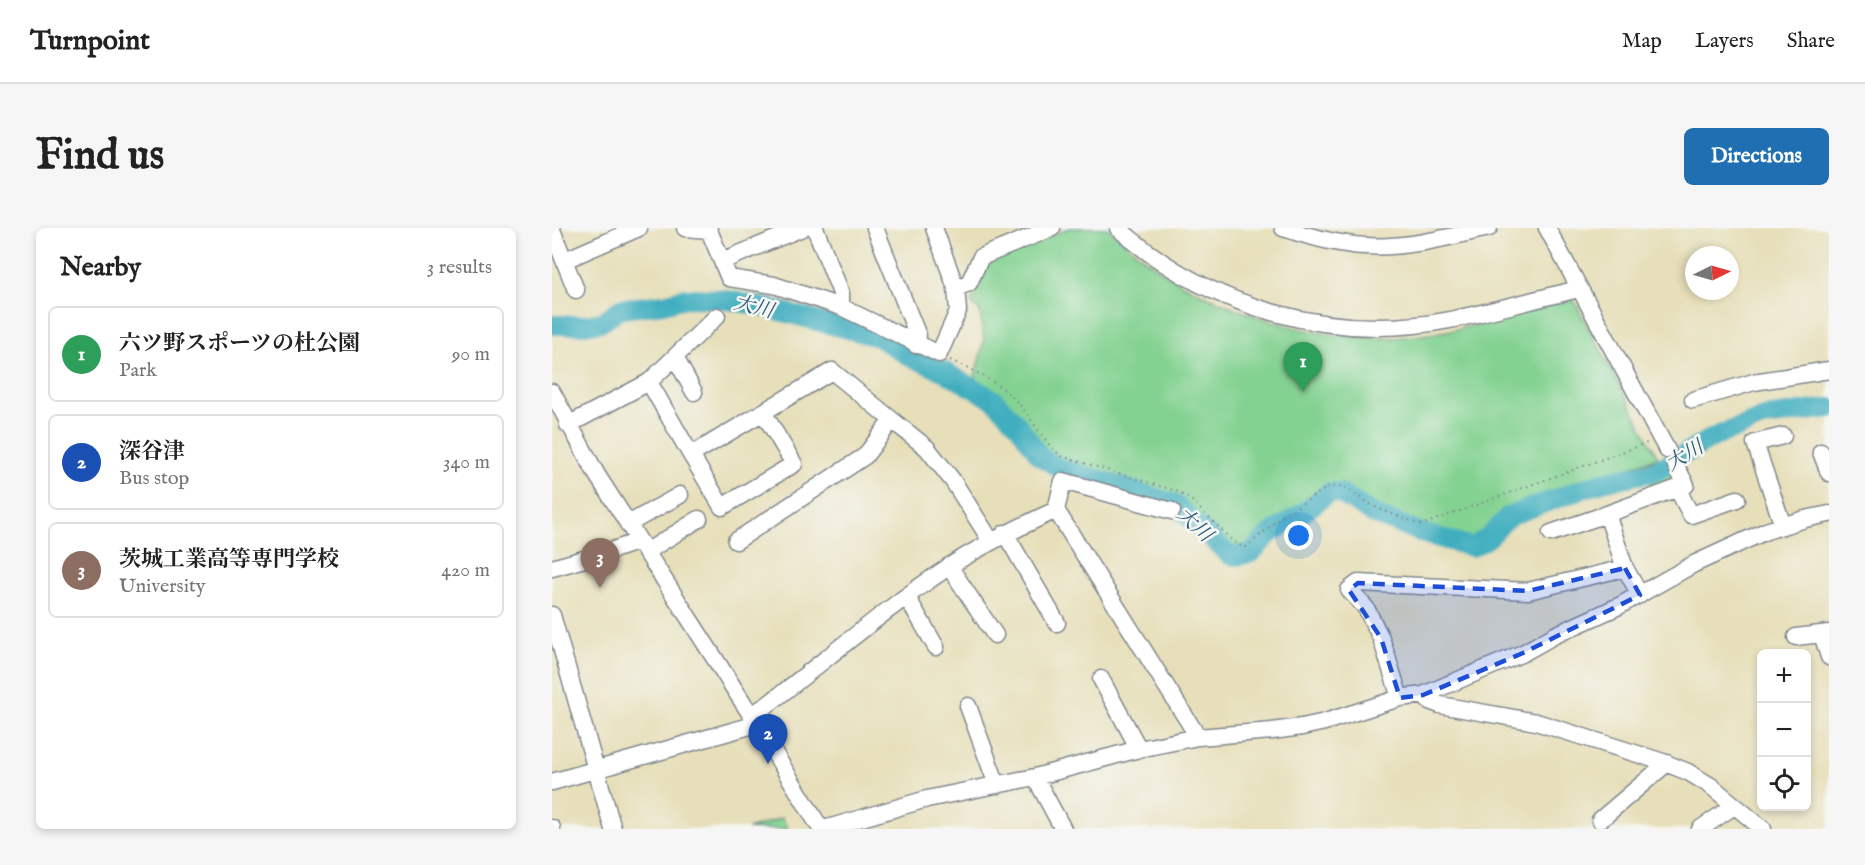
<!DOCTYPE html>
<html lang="en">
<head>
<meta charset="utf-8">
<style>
	:root { --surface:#fff; --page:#f6f6f6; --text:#222; --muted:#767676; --line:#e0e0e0; --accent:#1f6fb2 }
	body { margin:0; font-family:"IM FELL English","Noto Serif JP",serif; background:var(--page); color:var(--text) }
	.controls { position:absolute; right:18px; bottom:18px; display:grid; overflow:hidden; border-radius:9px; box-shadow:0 3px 9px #0003 }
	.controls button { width:54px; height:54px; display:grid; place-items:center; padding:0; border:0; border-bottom:2px solid var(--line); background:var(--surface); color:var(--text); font:30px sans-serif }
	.compass { position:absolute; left:1133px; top:18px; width:54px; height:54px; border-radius:50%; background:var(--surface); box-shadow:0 3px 9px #0003; rotate:85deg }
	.you { position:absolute; left:747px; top:308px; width:21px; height:21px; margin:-15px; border:4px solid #fff; border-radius:50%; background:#1a73e8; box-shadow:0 0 0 9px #1a73e833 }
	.badge { display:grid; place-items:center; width:39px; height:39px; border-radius:50%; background:var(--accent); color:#fff; font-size:20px; font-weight:700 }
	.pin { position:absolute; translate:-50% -50px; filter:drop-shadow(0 2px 3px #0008) }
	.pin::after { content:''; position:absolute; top:32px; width:21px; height:18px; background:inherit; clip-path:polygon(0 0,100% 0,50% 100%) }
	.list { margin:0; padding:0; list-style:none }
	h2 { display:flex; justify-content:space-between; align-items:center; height:78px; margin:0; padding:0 24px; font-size:26px }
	h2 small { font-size:20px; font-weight:400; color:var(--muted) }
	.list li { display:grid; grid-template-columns:39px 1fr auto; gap:18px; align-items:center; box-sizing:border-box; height:96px; margin:0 12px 12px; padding:0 12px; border:2px solid var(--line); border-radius:9px }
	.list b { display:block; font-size:22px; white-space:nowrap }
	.list p { margin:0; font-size:20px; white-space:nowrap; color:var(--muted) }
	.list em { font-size:20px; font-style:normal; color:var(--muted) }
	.icon { flex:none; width:33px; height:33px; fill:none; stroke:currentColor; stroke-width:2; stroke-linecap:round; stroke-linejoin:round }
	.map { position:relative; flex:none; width:1277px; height:601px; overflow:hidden; border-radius:9px }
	header { display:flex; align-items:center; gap:36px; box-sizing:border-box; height:84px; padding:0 30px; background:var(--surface); border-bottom:2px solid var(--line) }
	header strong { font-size:28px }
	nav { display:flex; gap:33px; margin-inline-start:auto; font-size:21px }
	.intro { display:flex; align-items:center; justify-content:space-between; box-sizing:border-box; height:144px; padding:0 36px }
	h1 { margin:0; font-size:42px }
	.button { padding:15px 27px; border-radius:9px; background:var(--accent); color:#fff; font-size:21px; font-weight:700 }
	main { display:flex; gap:36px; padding:0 36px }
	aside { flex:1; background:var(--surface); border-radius:9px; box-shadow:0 3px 9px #0003 }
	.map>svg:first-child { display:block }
	.green { fill:#83d291; stroke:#4f8078; stroke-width:1.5 }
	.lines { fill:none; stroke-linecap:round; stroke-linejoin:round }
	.river { stroke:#41aebf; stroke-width:20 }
	.minor-casing { stroke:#81878c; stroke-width:19 }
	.path { stroke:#81878c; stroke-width:2; stroke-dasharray:1.5 4.5; stroke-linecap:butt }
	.minor { stroke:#fff; stroke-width:16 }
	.marked { fill:#1d4ed8; fill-opacity:0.2; stroke:#1d4ed8; stroke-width:4.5; stroke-dasharray:12 8; stroke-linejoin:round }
	.labels { text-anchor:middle; stroke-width:5; stroke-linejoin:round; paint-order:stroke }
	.water-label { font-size:20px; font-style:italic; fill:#285b80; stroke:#f6f6f2 }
</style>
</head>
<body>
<header>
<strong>Turnpoint</strong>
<nav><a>Map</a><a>Layers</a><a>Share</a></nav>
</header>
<div class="intro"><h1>Find us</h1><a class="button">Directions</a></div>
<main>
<aside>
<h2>Nearby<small>3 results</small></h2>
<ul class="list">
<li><span class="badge" style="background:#2e9e5b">1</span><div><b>六ツ野スポーツの杜公園</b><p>Park</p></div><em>90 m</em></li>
<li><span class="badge" style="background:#1a4fb4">2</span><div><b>深谷津</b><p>Bus stop</p></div><em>340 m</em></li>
<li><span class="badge" style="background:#8d6e63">3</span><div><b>茨城工業高等専門学校</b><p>University</p></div><em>420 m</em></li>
</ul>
</aside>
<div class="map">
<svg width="1277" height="601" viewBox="0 0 1277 601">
	<rect width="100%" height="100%" fill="#f6f6f2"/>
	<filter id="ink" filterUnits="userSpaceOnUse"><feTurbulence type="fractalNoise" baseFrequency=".0167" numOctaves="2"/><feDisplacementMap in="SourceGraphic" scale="12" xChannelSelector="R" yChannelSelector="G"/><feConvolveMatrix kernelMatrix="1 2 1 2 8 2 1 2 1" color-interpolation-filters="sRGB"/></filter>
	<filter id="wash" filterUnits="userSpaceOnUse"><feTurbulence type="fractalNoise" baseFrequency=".008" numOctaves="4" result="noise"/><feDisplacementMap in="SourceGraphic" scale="24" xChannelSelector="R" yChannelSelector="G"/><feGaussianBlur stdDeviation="1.35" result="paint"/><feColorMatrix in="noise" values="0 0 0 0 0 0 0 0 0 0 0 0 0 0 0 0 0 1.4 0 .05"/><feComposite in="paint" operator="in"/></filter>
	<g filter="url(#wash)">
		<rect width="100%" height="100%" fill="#e7dfb9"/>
		<path class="green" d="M518 0H556C579 21 604 42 632 57 697 91 777 116 852 109 909 104 965 86 1021 71L1106 229 956 283 927 311 916 315 868 301 832 287 788 262 782 261 773 264 722 299 697 323 686 326 678 324 624 274 508 238 490 226 467 195 442 171 421 157 432 112 428 83 419 75 436 35Z
			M1113 228 1124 253 1101 262 1095 243 1084 239Z
			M230 590 236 601H196Z"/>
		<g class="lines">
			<path class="river" d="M0 97H32L50 94 68 81 112 76 133 70 171 71 212 79 326 109 355 127 391 143 442 172 466 197 488 228 506 239 623 276 677 327 685 328 699 325 720 304 748 287 778 264 788 265 821 286 873 306 920 319 936 310 957 288 1050 254 1102 244 1162 209 1213 189 1277 180"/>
		</g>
	</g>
	<g filter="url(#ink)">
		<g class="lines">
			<g class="minor-casing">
				<path id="minor" d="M133 0 157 2
					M156 0 177 50 222 57 289 79 387 126 406 83 404 60 382 0
					M263 0 289 65V79
					M323 0 366 108 364 117
					M566 0C656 80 780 115 898 92 941 83 984 71 1027 61
					M731 0C754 8 789 17 813 18 854 21 897 9 937 0
					M995 0 1115 222
					M0 2 24 62
					M13 32 87 0
					M170 33 250 0
					M404 60 417 55 429 29 500 0
					M123 129 142 164
					M97 154 165 88
					M0 164 45 247 199 487 269 601
					M1141 172 1202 154 1277 142
					M16 197 97 154 139 227 280 143 340 192
					M1231 208 1203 215 1231 298
					M1269 224 1277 245
					M139 227 170 279 242 236 211 184
					M1125 260 1139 287 1185 271
					M504 282 511 253 620 283
					M76 296 128 267
					M453 305 505 395
					M999 305 1055 286
					M184 313 313 228 340 192 375 220 401 253 439 313
					M94 324 147 291
					M397 338 443 407
					M0 340 50 326 87 313
					M1088 367 1073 340 1055 286 1134 257 1124 238
					M355 369 384 419
					M0 387 61 601
					M1270 406 1277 429
					M1244 409 1277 405
					M549 451 587 521
					M871 467 877 473 888 477 984 494 1111 534 1136 544 1159 558 1211 601
					M848 470 829 410 814 380 797 362 806 355 976 363 1073 340
					M416 478 445 557
					M199 487 215 477C275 431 334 380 398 338 432 316 467 299 504 282L646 509
					M483 549 511 601
					M0 554 205 496
					M1048 592 1115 535
					M0 600V601
					M272 601 375 571 483 549 587 521 646 509 720 503 750 499 773 494 848 470 871 467 971 425 1003 407 1067 378 1142 336 1214 303 1253 291 1277 286
					M1148 601 1182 578"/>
			</g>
			<path class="path" d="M398 132C424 144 449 155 468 177 482 194 492 214 509 228L624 263 638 271 682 314 691 319H695L724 293 777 258 792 259 823 279 869 297 1095 215"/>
			<use href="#minor" class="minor"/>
		</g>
	</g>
	<path class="marked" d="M1073 340 1088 367 971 425 871 467 848 470 829 410 797 362 806 355 976 363Z"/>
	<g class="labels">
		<g class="water-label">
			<text transform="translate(202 78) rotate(14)" y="7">大川</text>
			<text transform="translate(1132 227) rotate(-31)" y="7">大川</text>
			<text transform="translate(643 296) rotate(43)" y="7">大川</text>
		</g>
	</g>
</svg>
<div class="controls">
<button>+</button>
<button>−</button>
<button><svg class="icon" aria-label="locate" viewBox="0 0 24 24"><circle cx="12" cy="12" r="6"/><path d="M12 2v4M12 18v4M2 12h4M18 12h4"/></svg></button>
</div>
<svg class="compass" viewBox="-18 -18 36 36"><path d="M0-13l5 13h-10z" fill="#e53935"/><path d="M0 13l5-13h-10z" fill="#767676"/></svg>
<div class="you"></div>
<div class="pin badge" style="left:751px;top:164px;background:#2e9e5b">1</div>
<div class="pin badge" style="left:216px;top:536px;background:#1a4fb4">2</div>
<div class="pin badge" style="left:48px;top:360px;background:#8d6e63">3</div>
</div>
</main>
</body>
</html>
